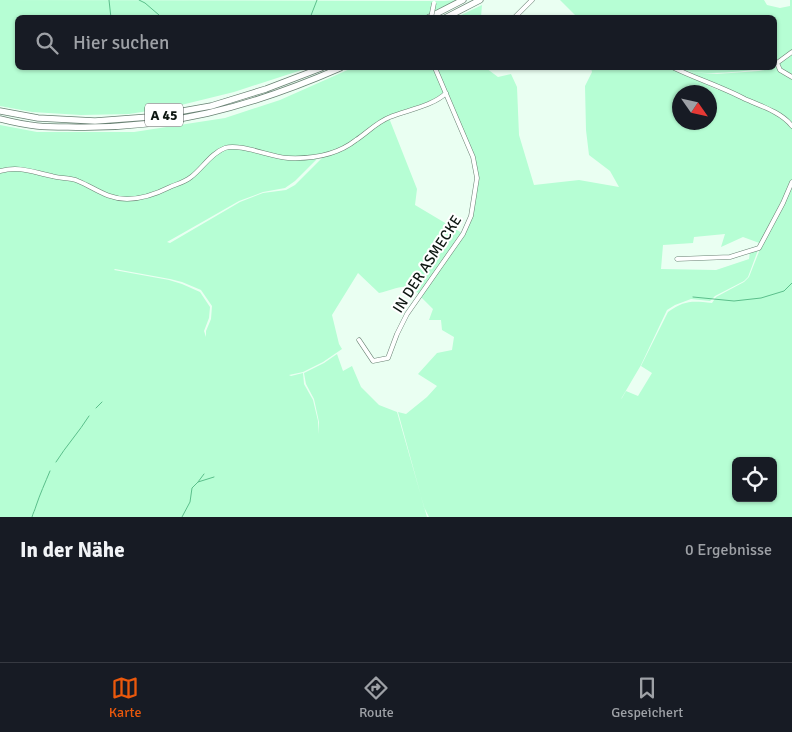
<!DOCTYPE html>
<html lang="de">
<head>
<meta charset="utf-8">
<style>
	:root { --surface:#171b24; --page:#20242c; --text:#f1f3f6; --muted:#9ea1a6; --line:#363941; --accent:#ea580c }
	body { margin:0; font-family:Signika,sans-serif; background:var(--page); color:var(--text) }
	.controls { position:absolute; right:15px; bottom:15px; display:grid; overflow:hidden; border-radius:8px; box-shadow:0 1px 4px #0004 }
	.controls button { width:45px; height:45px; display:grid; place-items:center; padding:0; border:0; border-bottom:1px solid var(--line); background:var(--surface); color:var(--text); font:25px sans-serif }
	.compass { position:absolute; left:672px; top:85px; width:45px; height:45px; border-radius:50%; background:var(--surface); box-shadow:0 1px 4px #0004; rotate:124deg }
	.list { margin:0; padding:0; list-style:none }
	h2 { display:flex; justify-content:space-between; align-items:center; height:65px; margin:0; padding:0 20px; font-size:21px }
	h2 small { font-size:16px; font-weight:400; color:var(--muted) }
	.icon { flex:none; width:28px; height:28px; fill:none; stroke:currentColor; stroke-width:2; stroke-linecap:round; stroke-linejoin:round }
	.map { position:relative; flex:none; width:792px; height:517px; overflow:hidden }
	.search { position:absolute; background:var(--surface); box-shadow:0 1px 4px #0004; left:15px; right:15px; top:15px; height:55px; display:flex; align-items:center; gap:12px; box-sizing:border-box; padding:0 18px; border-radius:8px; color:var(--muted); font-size:19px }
	.sheet { height:145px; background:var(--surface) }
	nav { display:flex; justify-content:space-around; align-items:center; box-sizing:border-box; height:70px; border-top:1px solid var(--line); background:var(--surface); font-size:14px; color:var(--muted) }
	nav a { display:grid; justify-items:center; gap:2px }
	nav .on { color:var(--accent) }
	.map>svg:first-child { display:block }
	.green { fill:#b6fed4; fill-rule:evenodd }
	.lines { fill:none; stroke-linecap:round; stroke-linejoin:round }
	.stream { stroke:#5bbf8b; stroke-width:1 }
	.minor-casing { stroke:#6a8274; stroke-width:5 }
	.highway-casing { stroke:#6a8274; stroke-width:7 }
	.minor { stroke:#fff; stroke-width:4 }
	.highway { stroke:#fff; stroke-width:5.5 }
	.minor-bridge-casing { stroke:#6a8274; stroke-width:5; stroke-linecap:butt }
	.minor-bridge { stroke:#fff; stroke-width:4 }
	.labels { text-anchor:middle; stroke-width:4; stroke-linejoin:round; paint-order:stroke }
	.shield { fill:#fff; stroke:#575d5a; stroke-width:1 }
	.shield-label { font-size:14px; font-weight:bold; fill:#0f1813 }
	.street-label { font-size:15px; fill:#0f1813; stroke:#fff }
</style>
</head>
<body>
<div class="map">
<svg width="792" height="517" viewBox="0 0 792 517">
	<rect width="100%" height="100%" fill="#eafff2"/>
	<path class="green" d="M0 0 444 1 457 0 423 18H18V68H308L234 92 173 107 129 114 81 115 32 112 0 106Z
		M560 0H764L767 5 780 8 790 6V0H792V51L775 63 774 18 577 17Z
		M482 5 481 17H457Z
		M792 53V75L781 68 778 63Z
		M775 65 780 70 792 78V517H429L424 507 398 412 406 414 427 397 437 386 418 374 437 353 452 350 454 337 442 330 441 320H429L433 309 420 296 468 225 478 179 477 169 474 156 436 68H486L498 77 511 74 517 87 519 135 534 185 579 180 619 187 610 171 589 155 586 130 585 86 592 72 591 68H671L718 90V89L686 72 717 74 759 71 774 68ZM680 92H710V122H680ZM725 234 721 247 743 237 762 244 749 277 744 282 716 297 712 303C692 301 685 300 668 312L641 366 652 373 638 396 626 391 622 398 621 399 641 365 667 310 675 305 691 299 710 301 715 296 744 281 748 277 758 250 750 252 749 259 716 270 661 269 663 245 693 243 694 237ZM736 461H773V498H736Z
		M352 68H433L444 92 433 100 389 116 375 124 347 146 322 154 295 181 285 188 263 192 239 201 204 221 167 242 170 243 240 202 263 193 286 190 295 185 324 156 348 147 376 125 389 118 417 189 415 205 462 233 450 252 419 294C408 280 394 290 379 293L358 273 332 315 339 344 342 349 323 362 303 372 289 375 291 376 303 373 304 384 313 400 318 421V434L319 422 314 399 306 384 304 373 324 363 337 354 343 371 352 366 361 387 379 405 397 412 427 517H0V125L37 132H134L225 118 280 100ZM115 269 170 279 182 282 201 290 212 306 211 319 206 331V337L204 331 209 318 210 307 200 292 182 284 169 280 114 270Z
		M676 68H766C742 72 698 77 676 68Z"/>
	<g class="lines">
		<path class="stream" d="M109 0 111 18
			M139 0 145 3 159 15
			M310 18 317 0
			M693 297 734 301 761 298 784 291 792 283
			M96 408 102 402
			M56 462C66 446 79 432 89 416
			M198 482 204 474
			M32 517C33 513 35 510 36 506 40 494 45 483 50 471
			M182 517 190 502 192 488 198 482 214 477"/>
		<g class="minor-casing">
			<path id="minor" d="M514 18 532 0
				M792 52 777 63 780 70 792 77
				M674 68C697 79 722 87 745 99 761 106 781 112 792 126
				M0 171C20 166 32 172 52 176 60 179 69 177 78 181 95 188 107 199 127 199 143 199 156 194 170 187 177 184 185 182 191 177 202 169 211 153 225 148 239 143 271 157 288 158 311 159 337 155 356 140 368 132 377 122 390 117 407 110 433 106 446 93
				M677 259 730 257 759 248 783 203 792 182
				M359 340 373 361 388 358 397 334 407 314 463 234 471 216 477 178 473 157 435 68"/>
		</g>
		<g class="highway-casing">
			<path id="highway" d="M428 18 463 0
				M445 18 480 0
				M0 111 38 118 95 121 149 117 211 106 266 89 321 68
				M0 119C12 122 25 125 37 126 47 127 58 127 68 127 166 130 251 107 340 68"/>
		</g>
		<use href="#minor" class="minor"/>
		<use href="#highway" class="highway"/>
		<g class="minor-bridge-casing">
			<path id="minor-bridge" d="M431 18 434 3"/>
		</g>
		<use href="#minor-bridge" class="minor-bridge"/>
	</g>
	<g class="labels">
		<rect class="shield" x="145" y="103.5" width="38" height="23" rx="4"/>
		<g class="shield-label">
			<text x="164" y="120">A 45</text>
		</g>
		<g class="street-label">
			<text transform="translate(427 264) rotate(-57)" y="5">IN DER ASMECKE</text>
		</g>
	</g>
</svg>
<div class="controls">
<button><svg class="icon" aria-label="locate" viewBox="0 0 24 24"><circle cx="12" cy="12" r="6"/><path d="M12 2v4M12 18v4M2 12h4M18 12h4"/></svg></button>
</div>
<svg class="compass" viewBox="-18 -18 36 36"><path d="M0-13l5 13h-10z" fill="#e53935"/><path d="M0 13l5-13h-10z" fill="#9ea1a6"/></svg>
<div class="search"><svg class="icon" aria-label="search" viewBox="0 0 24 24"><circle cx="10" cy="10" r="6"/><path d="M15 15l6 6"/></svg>Hier suchen</div>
</div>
<section class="sheet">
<h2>In der Nähe<small>0 Ergebnisse</small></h2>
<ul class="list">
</ul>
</section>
<nav>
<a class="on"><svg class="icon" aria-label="map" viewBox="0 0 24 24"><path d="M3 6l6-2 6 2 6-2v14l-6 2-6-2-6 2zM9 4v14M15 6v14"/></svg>Karte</a>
<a><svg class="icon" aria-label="directions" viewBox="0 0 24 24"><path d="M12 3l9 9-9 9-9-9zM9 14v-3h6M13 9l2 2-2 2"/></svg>Route</a>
<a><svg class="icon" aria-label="saved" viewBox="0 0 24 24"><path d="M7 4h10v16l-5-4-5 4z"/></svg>Gespeichert</a>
</nav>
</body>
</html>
